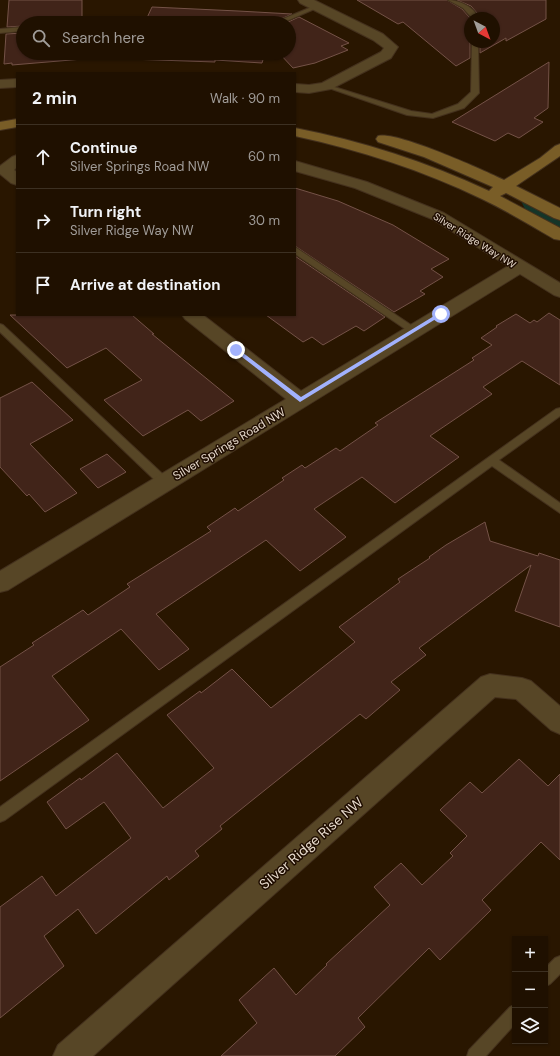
<!DOCTYPE html>
<html lang="en">
<head>
<meta charset="utf-8">
<style>
	:root { --surface:#1f1000; --page:#27190a; --text:#f1f3f6; --muted:#a19d99; --line:#3c3022 }
	body { margin:0; font-family:"DM Sans",sans-serif; background:var(--page); color:var(--text) }
	.controls { position:absolute; right:12px; bottom:12px; display:grid; overflow:hidden; border-radius:0px; box-shadow:0 1px 3px #0004 }
	.controls button { width:36px; height:36px; display:grid; place-items:center; padding:0; border:0; border-bottom:1px solid var(--line); background:var(--surface); color:var(--text); font:20px sans-serif }
	.compass { position:absolute; left:464px; top:12px; width:36px; height:36px; border-radius:50%; background:var(--surface); box-shadow:0 1px 3px #0004; rotate:139deg }
	.stop { position:absolute; width:12px; height:12px; margin:-9px; border:3px solid #a2b2fd; border-radius:50%; background:#fff }
	.stop.end { background:#a2b2fd; border-color:#fff; box-shadow:0 1px 4px #0008 }
	.list { margin:0; padding:0; list-style:none }
	h2 { display:flex; justify-content:space-between; align-items:center; height:52px; margin:0; padding:0 16px; font-size:17px }
	h2 small { font-size:13px; font-weight:400; color:var(--muted) }
	.list li { display:grid; grid-template-columns:26px 1fr auto; gap:12px; align-items:center; box-sizing:border-box; height:64px; padding:0 16px; border-top:1px solid var(--line) }
	.list b { display:block; font-size:15px; white-space:nowrap }
	.list p { margin:0; font-size:13px; white-space:nowrap; color:var(--muted) }
	.list em { font-size:13px; font-style:normal; color:var(--muted) }
	.icon { flex:none; width:22px; height:22px; fill:none; stroke:currentColor; stroke-width:2; stroke-linecap:round; stroke-linejoin:round }
	.map { position:relative; flex:none; width:560px; height:1056px; overflow:hidden }
	.search { position:absolute; background:var(--surface); box-shadow:0 1px 3px #0004; left:16px; top:16px; width:280px; height:44px; display:flex; align-items:center; gap:10px; box-sizing:border-box; padding:0 14px; border-radius:22px; color:var(--muted); font-size:15px }
	.panel { position:absolute; background:var(--surface); box-shadow:0 1px 3px #0004; left:16px; top:72px; width:280px; height:244px; border-radius:0px }
	.map>svg:first-child { display:block }
	.green { fill:#143528 }
	.building { fill:#412419; stroke:#745247 }
	.lines { fill:none; stroke-linecap:round; stroke-linejoin:round }
	.lane-casing { stroke:#44311d; stroke-width:2 }
	.street-casing { stroke:#44311d; stroke-width:2 }
	.secondary-casing { stroke:#44311d; stroke-width:2 }
	.lane { fill:#574626; fill-rule:evenodd }
	.street { fill:#574626; fill-rule:evenodd }
	.secondary { fill:#795d27; fill-rule:evenodd }
	.route { fill:#a2b2fd }
	.labels { text-anchor:middle; stroke-width:3; stroke-linejoin:round; paint-order:stroke }
	.far-street-label { font-size:10px; fill:#e7dacc; stroke:#1f0d00 }
	.street-label { font-size:12px; fill:#e7dacc; stroke:#1f0d00 }
	.near-street-label { font-size:14px; fill:#e7dacc; stroke:#1f0d00 }
</style>
</head>
<body>
<div class="map">
<svg width="560" height="1056" viewBox="0 0 560 1056">
	<rect width="100%" height="100%" fill="#291600"/>
	<path class="green" d="M520 199 560 220V229L525 209Z"/>
	<path class="building" d="M9 0H82V23H23V26L7 27Z
		M357 0H447L462 9 470 18V58L456 66 403 22 398 24Z
		M457 0H546V19L506 41V38L480 53V42H494V18H479L477 13 471 6Z
		M152 7 238 11 292 14 272 23H155L152 20H146Z
		M299 17 349 43 341 46 348 50 315 63 293 68 279 53H289V23H286Z
		M23 33V53H83V59L12 65V63L4 64 6 34Z
		M131 53H265L262 63 215 60V62L128 59Z
		M549 62 548 108 534 118 543 122 519 138 508 133 495 141 452 122Z
		M295 188 338 201 393 225 449 259 431 269 443 277 420 291 425 294 394 312 295 246Z
		M295 256 385 317 364 331 356 326 323 345 312 337 303 342 266 315H295Z
		M549 313 560 320V385L522 361 483 387 492 394 430 436 459 457 395 503 362 477 314 509 346 537 300 571 266 540 156 614 189 649 159 670 121 629 52 676 89 720 0 781V667L34 645 32 643 83 610 88 615 130 587 127 584 211 531 207 527 235 508 238 511 284 480 282 478 302 465 305 468 336 448 340 451 378 425 375 423 474 360 472 358 492 345 481 338 497 327 496 326 516 314 530 323 534 320 537 322Z
		M10 315H132L154 334H152L234 401 201 421 188 410 143 436 104 400 142 380 106 348 67 368Z
		M32 382 73 420 30 444 77 493 45 512 29 494 27 496 0 467V398Z
		M107 454 126 472 98 488 80 469Z
		M485 522 490 541 538 556 539 553 560 560V627L515 611 531 565 419 648 426 655 391 682 400 690 366 719 360 714 220 826 222 829 195 851 199 856 169 880 167 876 96 934 78 909 44 936 64 966 0 1018V907L42 876 56 896 131 838 104 802 66 829 47 802 80 778 81 780 117 753 163 808 214 768 167 715 200 691 201 693 232 669 271 708 355 642 339 627 400 582 398 579 430 558 429 557 446 545Z
		M519 759 548 786 560 774V860L541 842 482 900 491 910 440 960 429 948 358 1018 365 1027 335 1056H221L257 1023 239 1000 274 968 296 995 327 965 326 964 390 905 374 887 401 863 422 885 453 856 450 853 467 836 440 810 470 782 482 793Z"/>
	<g class="lines">
		<g class="lane-casing">
			<path id="lane" d="M448 0C458 0 475 7 478 18H472L463 8Z
				M314 6 319 7 282 23H273Z
				M113 21H151L154 23H110Z
				M23 27V31L0 33V29Z
				M472 42H478L479 93 464 108 433 118 407 115 323 86 328 85 411 111 432 114 458 104 471 92Z
				M295 247 417 329 419 331 417 333H411L295 254Z
				M0 324 3 325 169 480 170 483 169 486H161L0 332Z
				M560 408V416L499 460 560 503V513L492 466 5 820 0 822V807L556 409Z
				M560 956V974L550 984 545 987V968L555 958Z
				M515 1004V1024L486 1056H467L469 1050 510 1007Z"/>
		</g>
		<g class="street-casing">
			<path id="street" d="M298 0H314L383 34 398 47 391 58 331 89 309 93 295 92V84L309 85 322 83 381 52 384 48 373 40 300 3Z
				M17 79V87L0 88V80Z
				M17 155V167L14 170 17 172V185L11 183 0 174V166L12 157Z
				M295 161 367 182 444 213 560 283V297L554 295 520 274 8 590 0 592V571L286 399 185 319 182 315H203L301 391 508 266 432 219 355 188 295 171Z
				M490 674 522 678 531 681 560 706V734L551 730 516 699 495 697 93 1056H53L58 1045 481 677Z"/>
		</g>
		<g class="secondary-casing">
			<path id="secondary" d="M17 119V127L0 130V122Z
				M295 128C362 141 427 162 489 191L493 187 424 157 378 142 376 139 378 136C397 131 483 170 504 180L540 158 555 146 560 144V156L516 186 560 208V220L554 218 506 193 500 196 560 228V240L554 239C530 225 507 211 482 199 422 170 360 150 295 136Z"/>
		</g>
		<use href="#lane" class="lane"/>
		<use href="#street" class="street"/>
		<use href="#secondary" class="secondary"/>
	</g>
	<path class="route" d="M439 313 444 314 300 402 233 350 238 349 301 397Z"/>
	<g class="labels">
		<g class="far-street-label">
			<text transform="translate(475 240) rotate(32)" y="4">Silver Ridge Way NW</text>
		</g>
		<g class="street-label">
			<text transform="translate(229 444) rotate(-31)" y="4">Silver Springs Road NW</text>
		</g>
		<g class="near-street-label">
			<text transform="translate(311 843) rotate(-41)" y="5">Silver Ridge Rise NW</text>
		</g>
	</g>
</svg>
<div class="controls">
<button>+</button>
<button>−</button>
<button><svg class="icon" aria-label="layers" viewBox="0 0 24 24"><path d="M12 4l9 5-9 5-9-5zM3 14l9 5 9-5"/></svg></button>
</div>
<svg class="compass" viewBox="-18 -18 36 36"><path d="M0-13l5 13h-10z" fill="#e53935"/><path d="M0 13l5-13h-10z" fill="#a19d99"/></svg>
<div class="stop" style="left:441px;top:314px"></div>
<div class="stop end" style="left:236px;top:350px"></div>
<div class="search"><svg class="icon" aria-label="search" viewBox="0 0 24 24"><circle cx="10" cy="10" r="6"/><path d="M15 15l6 6"/></svg>Search here</div>
<section class="panel">
<h2>2 min<small>Walk · 90 m</small></h2>
<ul class="list">
<li><svg class="icon" aria-label="ahead" viewBox="0 0 24 24"><path d="M12 20V5M6 11l6-6 6 6"/></svg><div><b>Continue</b><p>Silver Springs Road NW</p></div><em>60 m</em></li>
<li><svg class="icon" aria-label="right" viewBox="0 0 24 24"><path d="M7 20v-9h11M14 6l5 5-5 5"/></svg><div><b>Turn right</b><p>Silver Ridge Way NW</p></div><em>30 m</em></li>
<li><svg class="icon" aria-label="arrive" viewBox="0 0 24 24"><path d="M6 21V4h12l-3 4 3 4H6"/></svg><div><b>Arrive at destination</b></div></li>
</ul>
</section>
</div>
</body>
</html>
